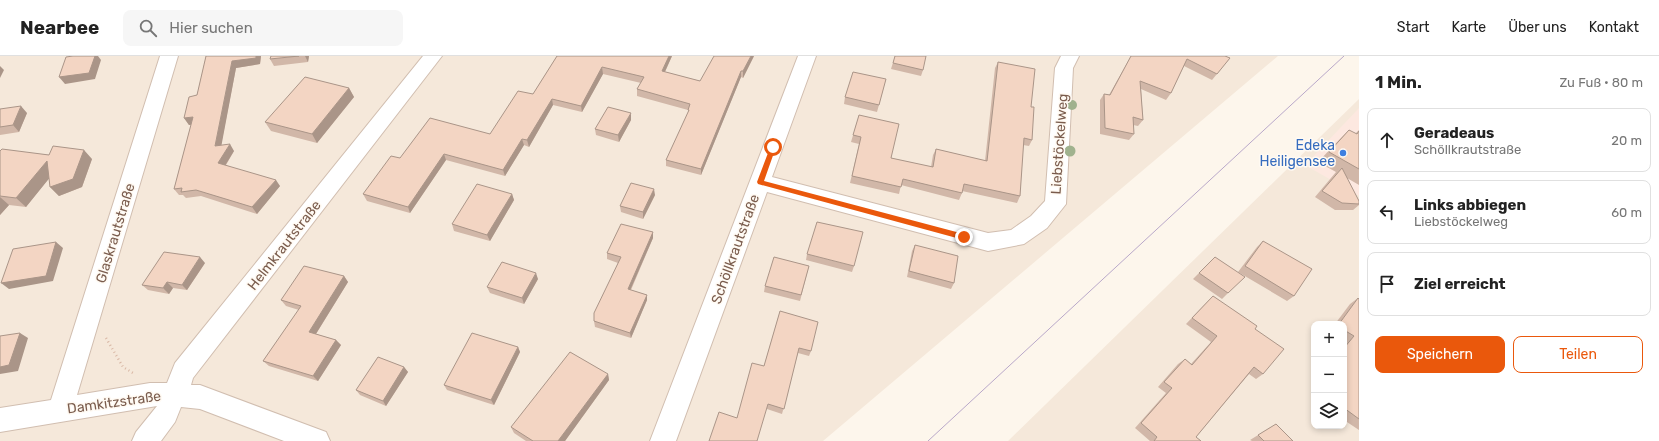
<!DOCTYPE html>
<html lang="de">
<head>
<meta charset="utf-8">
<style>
	:root { --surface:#fff; --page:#f6f6f6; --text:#222; --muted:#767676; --line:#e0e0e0; --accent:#ea580c }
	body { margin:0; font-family:Rubik,sans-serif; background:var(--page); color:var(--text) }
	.controls { position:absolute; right:12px; bottom:12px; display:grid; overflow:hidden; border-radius:8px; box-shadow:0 2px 6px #0003 }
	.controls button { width:36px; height:36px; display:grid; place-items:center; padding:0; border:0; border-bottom:1px solid var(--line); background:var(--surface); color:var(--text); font:20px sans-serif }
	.stop { position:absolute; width:12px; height:12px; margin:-9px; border:3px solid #ea580c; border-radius:50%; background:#fff }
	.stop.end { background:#ea580c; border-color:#fff; box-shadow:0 1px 4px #0008 }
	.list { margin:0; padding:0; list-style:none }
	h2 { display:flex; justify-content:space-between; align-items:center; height:52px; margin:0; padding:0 16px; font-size:17px }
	h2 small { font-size:13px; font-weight:400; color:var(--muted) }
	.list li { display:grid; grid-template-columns:26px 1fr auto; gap:12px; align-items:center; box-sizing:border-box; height:64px; margin:0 8px 8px; padding:0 8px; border:1px solid var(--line); border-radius:8px }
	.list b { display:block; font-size:15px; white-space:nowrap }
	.list p { margin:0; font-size:13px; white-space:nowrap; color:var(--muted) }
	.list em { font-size:13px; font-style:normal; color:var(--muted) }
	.actions { display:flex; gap:8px; padding:12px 16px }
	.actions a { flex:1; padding:9px 0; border:1px solid var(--accent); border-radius:8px; text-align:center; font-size:14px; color:var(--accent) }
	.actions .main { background:var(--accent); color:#fff }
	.icon { flex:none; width:22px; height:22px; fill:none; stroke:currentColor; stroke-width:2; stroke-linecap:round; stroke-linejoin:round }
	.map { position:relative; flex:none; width:1359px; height:385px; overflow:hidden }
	header { display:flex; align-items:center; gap:24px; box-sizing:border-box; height:56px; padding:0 20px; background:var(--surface); border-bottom:1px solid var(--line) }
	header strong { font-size:19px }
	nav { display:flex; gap:22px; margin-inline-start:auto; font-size:14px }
	.search { width:280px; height:36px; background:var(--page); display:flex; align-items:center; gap:10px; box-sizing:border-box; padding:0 14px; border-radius:8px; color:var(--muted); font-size:15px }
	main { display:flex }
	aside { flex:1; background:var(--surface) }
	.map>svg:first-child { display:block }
	.residential { fill:#f5e8da; fill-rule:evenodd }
	.commercial { fill:#fde8e0 }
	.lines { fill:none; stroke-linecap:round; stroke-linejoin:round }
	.minor-casing { stroke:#d1beb0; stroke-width:2 }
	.path { stroke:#d9b8a5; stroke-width:2.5; stroke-dasharray:1 3; stroke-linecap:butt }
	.minor { fill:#fff; fill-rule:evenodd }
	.tram { stroke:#b9a8c9; stroke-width:1 }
	.tree { fill:#a0b28e }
	.wall { fill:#d1b7a8 }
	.shaded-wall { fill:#aa9588 }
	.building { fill:#f3d5c3; stroke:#aa9588 }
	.route { fill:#ea580c }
	.shop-dot { fill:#3f7fe0; stroke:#fffaf3; stroke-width:1.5 }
	.labels { text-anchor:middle; stroke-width:3; stroke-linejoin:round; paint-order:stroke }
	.street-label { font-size:14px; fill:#7a5c4d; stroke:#fffaf3 }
	.shop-label { font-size:14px; fill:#366cbe; stroke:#fffaf3; text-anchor:end }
</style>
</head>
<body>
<header>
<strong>Nearbee</strong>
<div class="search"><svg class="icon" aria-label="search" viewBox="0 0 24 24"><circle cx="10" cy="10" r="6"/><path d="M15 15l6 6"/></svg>Hier suchen</div>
<nav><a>Start</a><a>Karte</a><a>Über uns</a><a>Kontakt</a></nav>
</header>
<main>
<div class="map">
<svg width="1359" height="385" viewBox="0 0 1359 385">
	<rect width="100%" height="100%" fill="#fdf6ec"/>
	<path class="residential" d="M0 0H1278L823 385H0Z
		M1359 43V385H1008ZM1314 268H1344V370H1314Z"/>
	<path class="commercial" d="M1359 52V140L1305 109Z"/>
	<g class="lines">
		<g class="minor-casing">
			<path id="minor" d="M160 0H178L77 339 150 327H167L175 307 423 0H442L193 322 191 329H200L326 376 330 385H284L200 353 181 351 175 366 161 385H132L136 376 157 350 0 376V352L51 344Z
				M798 0H816L772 121 988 177 1011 174 1031 160 1045 145 1055 12 1061 0H1079L1073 12 1066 148 1047 172 1024 188 988 195 767 136 676 385H650Z"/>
		</g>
		<path class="path" d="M106 282 123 311 133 317"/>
		<use href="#minor" class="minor"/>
		<path class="tram" d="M928 385 1344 0"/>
	</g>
	<g class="tree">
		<circle cx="1072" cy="49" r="5"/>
		<circle cx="1070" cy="95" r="5.5"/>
	</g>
	<path class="wall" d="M206 0H261L260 8 236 12 221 89 234 95 226 109 280 130 257 158 201 140 186 142 183 139H179L174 133 191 69H189L184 62 197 39Z
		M271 0H309L308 6 274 10 270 3Z
		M557 0H672L665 16 700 25 754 0 743 22 741 21 701 119 666 110V104L688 58V54L637 40V33L641 27 603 18 582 56 553 49 529 91 524 89 505 120 446 104 410 157 367 145 363 138 400 102 490 78 533 38Z
		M895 0 923 14 921 20 891 13Z
		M1131 0H1225L1230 2 1212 24 1184 10 1171 37 1166 44 1141 33 1143 64 1138 70 1133 69 1134 78 1129 84 1100 78V44L1104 38 1109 39Z
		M998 6 1031 51 1032 84 1029 90 1023 89 1020 140 1017 147 962 135V137L959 144 901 129 899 138 850 127 859 88 851 86 859 59 891 102 931 111 933 99 936 93 985 105 995 12Z
		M886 23 877 56 844 48 845 41Z
		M349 32 354 41 317 87 271 75 265 66Z
		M0 53 27 57 19 76 0 79Z
		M631 64 619 86 596 79 595 73Z
		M1349 74 1355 78 1359 74V129L1347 122 1359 145V149L1353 154H1335L1315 141 1336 116 1318 106 1339 84Z
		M0 95 49 99 92 103 82 131 59 140 50 131 49 122 26 151 9 149 0 159Z
		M512 138 514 144 490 185 454 175 452 168Z
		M655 139 643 163 621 156 620 150Z
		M653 176V182L631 234 647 239V244L631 282 595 271 594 265 618 207 607 203V197Z
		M1263 185 1294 240 1287 245 1238 216 1257 191Z
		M915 189 954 227 951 233 907 221 912 195Z
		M807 198 854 210 852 216 806 204Z
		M1215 201 1228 237 1222 243 1193 223Z
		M205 207 187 234 173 232 169 238 148 234 142 229Z
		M809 210 800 245 764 236 765 230Z
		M344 220 348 226 316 278 336 284 341 289 318 325 269 310 263 305 299 254 286 250 281 244Z
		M538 223 524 248 490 237 487 231Z
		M1213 240 1255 273 1263 318 1256 323 1249 318 1196 381 1201 385H1150L1135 372 1166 337 1158 331 1178 308 1185 303 1191 308 1211 286 1186 268 1207 246Z
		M1358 242 1359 243V374L1344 364V287L1345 285 1344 284V268H1335L1350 248Z
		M780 255 811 295 809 300 798 297 782 358 767 353 737 362 764 310Z
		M518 291 520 296 494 349 447 334 444 329Z
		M404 311 408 316 386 350 360 339 356 334Z
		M608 318 609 324 565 385H526L514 377 511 371Z
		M1314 337V342L1311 340Z
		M1276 368 1293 385H1252L1250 384Z"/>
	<path class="shaded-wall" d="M95 0H98L101 4 95 23 65 28 59 21Z
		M256 0H261L260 8 236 12 220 97 215 90 232 5Z
		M305 0H309L308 6Z
		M669 0H672L662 22V15Z
		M751 0H754L743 22V15Z
		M0 10 4 14 0 22Z
		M602 11 603 18 582 56 581 50Z
		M741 15V21L701 119V113Z
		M349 32 354 41 317 87 312 78Z
		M552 43 553 49 529 91 527 84Z
		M21 50 27 57 19 76 13 69Z
		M631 57V64L619 86 618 79Z
		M193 61 198 68 189 69 184 62Z
		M522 83 524 89 505 120 503 114Z
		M230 88 234 95 223 113 218 107Z
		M84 94 92 103 82 131 59 140 50 131Z
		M444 98 446 104 410 157 408 151Z
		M47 105 56 114 26 151 16 142Z
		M276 124 280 130 257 158 252 151Z
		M654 133 655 139 643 163V156Z
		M512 138 514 144 490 185 487 179Z
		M0 141 9 149 0 159Z
		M653 176V182L628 239V233Z
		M56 186 63 192 53 225 9 233 1 227Z
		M200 201 205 207 187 234 182 229Z
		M536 217 538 223 524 248 522 242Z
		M344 220 348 226 314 281 309 276Z
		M167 226 173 232 169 238 163 232Z
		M647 239V244L631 282 630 277Z
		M20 277 28 282 18 315 0 318V311Z
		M336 284 341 289 318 325 313 320Z
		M518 291 520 296 494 349 491 344Z
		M404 311 408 316 386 350 383 345Z
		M608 318 609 324 565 385H558Z"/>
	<path class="building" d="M73 0H95L89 17 59 21 66 1Z
		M206 0H256V2L232 5 215 90 230 88 218 107 276 124 252 151 196 134 181 136 182 132 174 133 193 61 184 62 189 41 197 39Z
		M271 0H299L270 3Z
		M557 0H669L662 15 700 25 714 0H751L743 15H741L701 113 666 104 689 54H688L690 48 637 33 644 21 602 11 581 50 552 43 527 84 522 83 503 114 444 98 408 151 363 138 391 100 400 102 430 62 490 78 518 35 533 38Z
		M895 0H926L923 14 893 7Z
		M1131 0H1225L1230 2 1217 18 1187 3 1171 37 1140 25 1143 64 1133 61 1134 78 1105 72 1104 38 1110 39Z
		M998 6 1035 13 1031 51H1034L1032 84 1024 82 1020 140 964 128 962 137 903 123 901 131 852 120 861 81 853 79 859 59 899 68 891 102 933 111 936 93 987 105Z
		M853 16 886 23 879 49 845 41Z
		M305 21 349 32 312 78 265 66Z
		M21 50 13 69 0 71V53Z
		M608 51 631 57 618 79 595 73Z
		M1349 74 1357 78 1359 75V113L1329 96Z
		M53 90 84 94 73 123 50 131 47 105 16 142 0 140V95L2 93 49 99Z
		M1342 112 1359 145V148L1342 147 1322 135Z
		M631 127 654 133 643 156 620 150Z
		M477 128 512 138 487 179 452 168Z
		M817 166 863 176 854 210 807 198Z
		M621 168 653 176 628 233 647 239 630 277 594 265V257L621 201 607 197Z
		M1263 185 1312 213 1294 240 1245 210Z
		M56 186 46 220 1 227 13 193Z
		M915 189 958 200 954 227 909 215Z
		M164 196 200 201 182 229 167 226 163 232 142 229Z
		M774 201 809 210 801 239 765 230Z
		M1215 201 1245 221 1228 237 1199 217Z
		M502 206 536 217 522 242 487 231Z
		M304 210 344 220 309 276 336 284 313 320 263 305 301 250 281 244Z
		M1213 240 1257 270 1255 273 1284 293 1263 318 1254 311 1196 381 1201 385H1154L1157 381 1141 367 1172 332 1164 326 1185 303 1192 309 1217 280 1192 262Z
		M1358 242 1359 243V363L1344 352V292L1354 280 1344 274V268H1339Z
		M780 255 818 266 811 295 799 292 784 353 768 348 757 385H709L719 356 737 362 752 307 764 310Z
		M20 277 9 309 0 311V280Z
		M472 277 518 291 491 344 444 329Z
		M570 296 608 318 558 385H533L511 371Z
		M378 301 404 311 383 345 356 334Z
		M1276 368 1293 385H1264L1258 379Z"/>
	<path class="route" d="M771 89H773L776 91 764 125 964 178 967 181 964 184 758 128 757 126Z"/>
	<circle class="shop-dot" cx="1343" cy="97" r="4"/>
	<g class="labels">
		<g class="street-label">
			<text transform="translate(1059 88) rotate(-86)" y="5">Liebstöckelweg</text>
			<text transform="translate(115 177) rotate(-73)" y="5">Glaskrautstraße</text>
			<text transform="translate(284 189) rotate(-52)" y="5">Helmkrautstraße</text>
			<text transform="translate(735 193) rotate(-70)" y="5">Schöllkrautstraße</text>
			<text transform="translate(114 346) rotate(-8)" y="5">Damkitzstraße</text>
		</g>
		<g class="shop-label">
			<text x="1335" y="94">Edeka<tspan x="1335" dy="16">Heiligensee</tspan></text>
		</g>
	</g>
</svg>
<div class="controls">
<button>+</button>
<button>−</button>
<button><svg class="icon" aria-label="layers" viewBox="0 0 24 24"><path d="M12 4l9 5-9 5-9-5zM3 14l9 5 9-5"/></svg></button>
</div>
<div class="stop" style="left:773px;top:91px"></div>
<div class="stop end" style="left:964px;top:181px"></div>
</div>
<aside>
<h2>1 Min.<small>Zu Fuß · 80 m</small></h2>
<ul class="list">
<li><svg class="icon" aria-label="ahead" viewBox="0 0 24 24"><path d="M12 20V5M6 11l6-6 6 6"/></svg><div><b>Geradeaus</b><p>Schöllkrautstraße</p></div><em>20 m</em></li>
<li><svg class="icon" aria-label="left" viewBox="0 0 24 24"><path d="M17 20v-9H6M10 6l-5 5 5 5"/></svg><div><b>Links abbiegen</b><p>Liebstöckelweg</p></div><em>60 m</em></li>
<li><svg class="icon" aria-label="arrive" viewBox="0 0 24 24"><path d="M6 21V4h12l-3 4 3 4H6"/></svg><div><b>Ziel erreicht</b></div></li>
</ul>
<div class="actions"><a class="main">Speichern</a><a>Teilen</a></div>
</aside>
</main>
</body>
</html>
